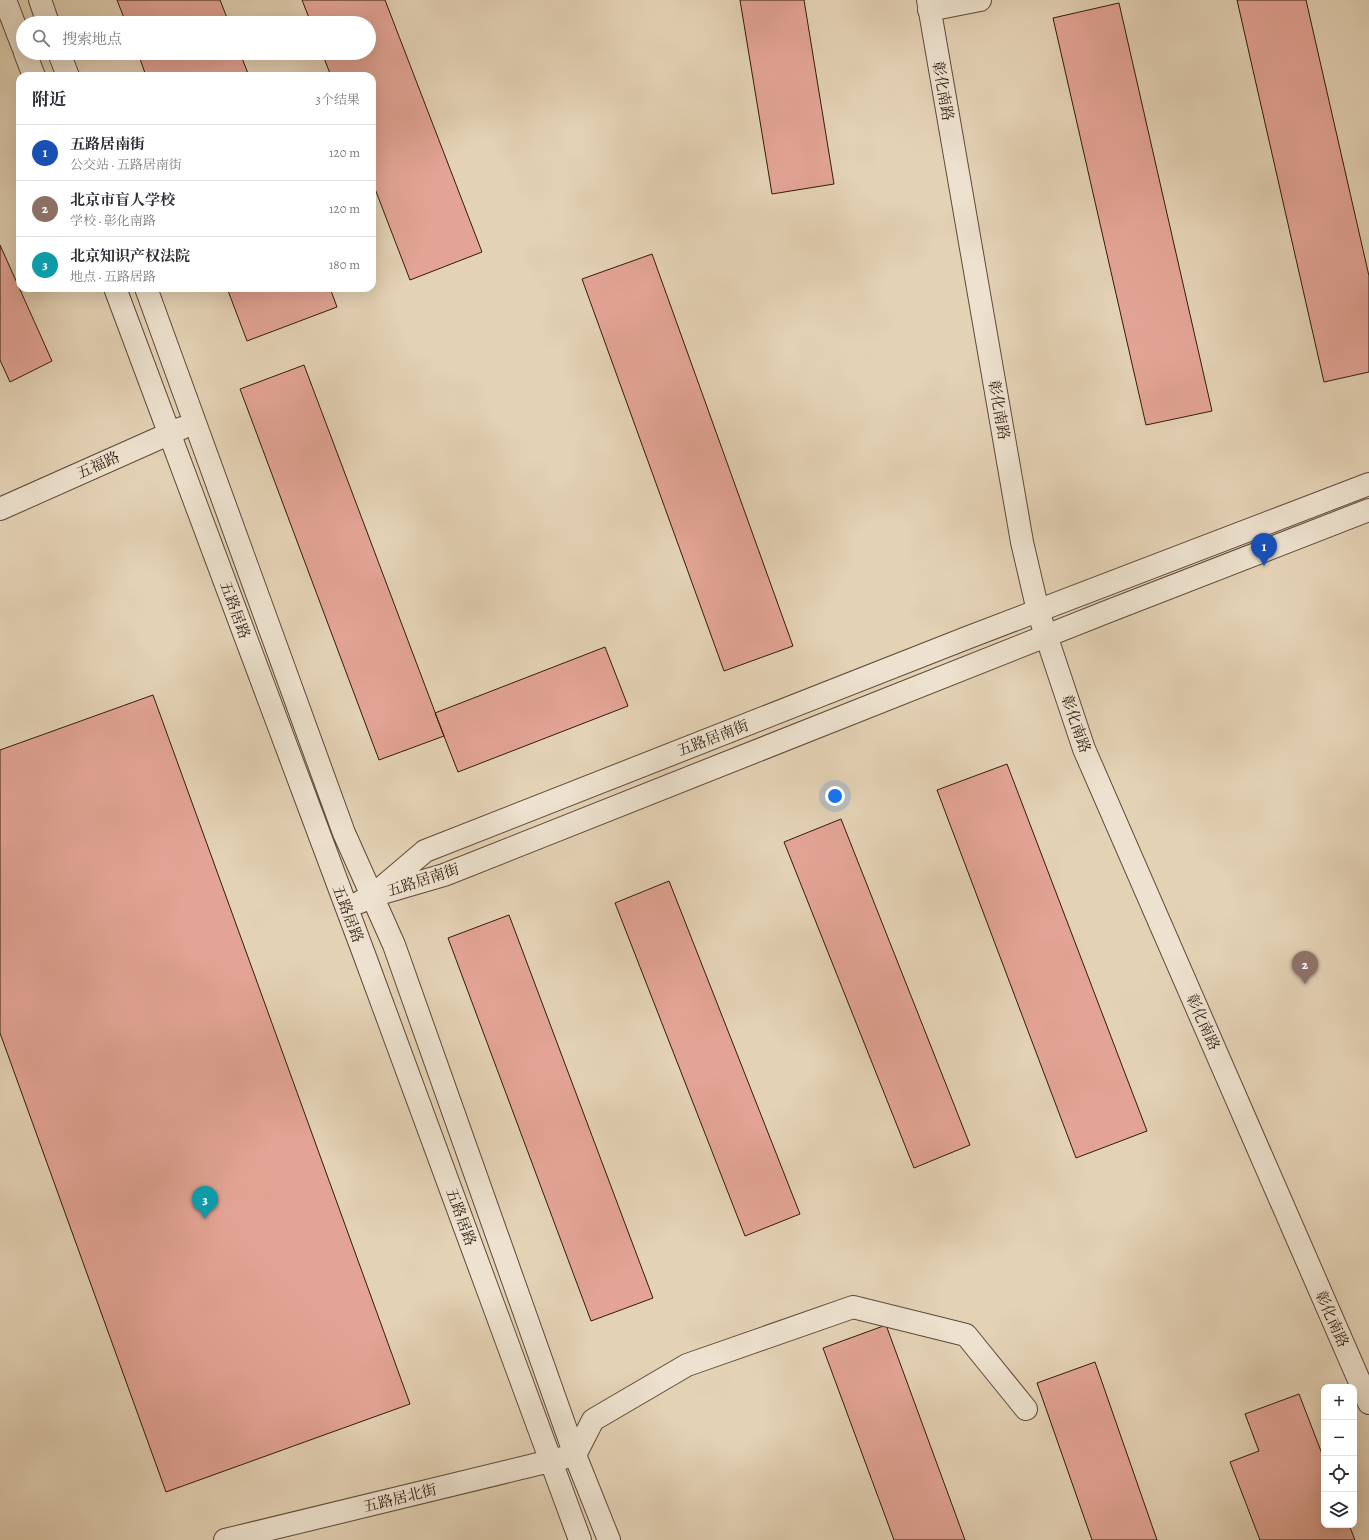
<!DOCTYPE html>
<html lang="zh">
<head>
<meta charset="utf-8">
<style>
	:root { --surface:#fff; --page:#f7f7f7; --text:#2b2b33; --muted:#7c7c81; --line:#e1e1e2; --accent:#8f2418 }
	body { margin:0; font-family:Alegreya,"Noto Serif SC",serif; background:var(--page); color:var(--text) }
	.controls { position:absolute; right:12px; bottom:12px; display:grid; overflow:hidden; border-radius:8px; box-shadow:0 4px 16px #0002 }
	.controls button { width:36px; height:36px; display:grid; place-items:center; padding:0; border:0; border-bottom:1px solid var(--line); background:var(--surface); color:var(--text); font:20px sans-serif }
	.you { position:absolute; left:835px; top:796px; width:14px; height:14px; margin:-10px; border:3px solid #fff; border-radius:50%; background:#1a73e8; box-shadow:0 0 0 6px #1a73e833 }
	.badge { display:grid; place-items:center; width:26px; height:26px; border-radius:50%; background:var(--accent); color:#fff; font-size:13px; font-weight:700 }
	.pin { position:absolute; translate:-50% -33px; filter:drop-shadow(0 1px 2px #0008) }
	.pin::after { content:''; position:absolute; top:21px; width:14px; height:12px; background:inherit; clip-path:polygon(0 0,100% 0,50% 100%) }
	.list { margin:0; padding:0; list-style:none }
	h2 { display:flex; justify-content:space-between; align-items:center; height:52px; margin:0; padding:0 16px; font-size:17px }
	h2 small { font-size:13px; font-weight:400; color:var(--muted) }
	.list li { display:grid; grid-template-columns:26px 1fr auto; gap:12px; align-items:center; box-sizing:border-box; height:56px; padding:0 16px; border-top:1px solid var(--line) }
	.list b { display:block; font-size:15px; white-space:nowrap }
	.list p { margin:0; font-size:13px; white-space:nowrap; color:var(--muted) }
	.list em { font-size:13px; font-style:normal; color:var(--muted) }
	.icon { flex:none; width:22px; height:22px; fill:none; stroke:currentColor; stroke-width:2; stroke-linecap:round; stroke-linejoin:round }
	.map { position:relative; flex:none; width:1369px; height:1540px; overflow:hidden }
	.search { position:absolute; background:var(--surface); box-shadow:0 4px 16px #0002; left:16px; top:16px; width:360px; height:44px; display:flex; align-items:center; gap:10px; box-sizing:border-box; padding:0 14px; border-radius:22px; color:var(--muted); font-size:15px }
	.panel { position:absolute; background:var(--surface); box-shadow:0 4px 16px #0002; left:16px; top:72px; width:360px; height:220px; border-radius:12px }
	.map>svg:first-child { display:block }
	.building { fill:#e3a495; stroke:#301b0f }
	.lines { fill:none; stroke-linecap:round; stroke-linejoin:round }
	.minor-casing { stroke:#5d4938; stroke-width:24 }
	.minor { stroke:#ede2cf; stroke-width:22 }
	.labels { text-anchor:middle; stroke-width:4; stroke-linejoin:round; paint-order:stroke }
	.street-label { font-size:15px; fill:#301b0f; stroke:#ede2cf }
</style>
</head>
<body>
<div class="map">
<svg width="1369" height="1540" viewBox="0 0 1369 1540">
	<rect width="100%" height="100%" fill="#e4d2b5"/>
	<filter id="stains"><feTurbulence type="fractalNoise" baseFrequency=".005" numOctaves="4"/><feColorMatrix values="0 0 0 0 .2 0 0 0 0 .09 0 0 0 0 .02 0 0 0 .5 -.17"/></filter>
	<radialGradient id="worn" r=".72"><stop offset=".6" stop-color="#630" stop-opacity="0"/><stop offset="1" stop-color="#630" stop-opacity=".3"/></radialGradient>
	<path class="building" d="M117 0H220L229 23H126Z
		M302 0H385L482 252 410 280 372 181V76H331L322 53H369V23H311Z
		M740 0H804L834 184 772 194Z
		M1237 0H1306L1369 276V372L1324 382Z
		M1119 3 1212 411 1146 425 1053 18Z
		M138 53H240L249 76H146Z
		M0 245 52 361 10 382 0 360Z
		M652 254 793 646 724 671 582 279Z
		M227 288H330L337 307 247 341Z
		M304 365 444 736 379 760 240 389Z
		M605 647 628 706 458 772 435 713Z
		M153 695 410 1404 166 1492 0 1033V750Z
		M1007 764 1147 1131 1076 1158 937 790Z
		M841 819 970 1145 914 1168 784 842Z
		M669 881 800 1214 745 1236 615 903Z
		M509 915 653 1298 591 1321 448 938Z
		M886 1325 965 1540H894L823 1348Z
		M1095 1362 1157 1540H1092L1037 1383Z
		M1299 1394 1324 1459V1525H1349L1355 1540H1260L1230 1462 1259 1451 1245 1414Z"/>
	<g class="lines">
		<g class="minor-casing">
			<path id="minor" d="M5 0 23 47
				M40 0 48 23
				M928 0 1022 542 1038 611 1084 749 1369 1403
				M929 10 980 0
				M25 53 34 76
				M59 53 68 76
				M115 288 364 954 580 1540
				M146 288 344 833 394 945 575 1455 609 1540
				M0 509 182 428
				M378 891 425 851 964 639 1369 484
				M360 902 372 896 444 875 1109 611 1369 510
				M225 1540 575 1455 593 1420 687 1365 853 1307 966 1335 1026 1409"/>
		</g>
		<use href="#minor" class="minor"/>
	</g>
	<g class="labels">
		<g class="street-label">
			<text transform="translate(943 91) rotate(80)" y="5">彰化南路</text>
			<text transform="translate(999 410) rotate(80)" y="5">彰化南路</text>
			<text transform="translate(98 465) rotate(-24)" y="5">五福路</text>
			<text transform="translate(235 610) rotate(70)" y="5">五路居路</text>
			<text transform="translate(1076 724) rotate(71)" y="5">彰化南路</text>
			<text transform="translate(713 738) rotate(-21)" y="5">五路居南街</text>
			<text transform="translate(423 880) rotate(-18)" y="5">五路居南街</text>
			<text transform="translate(348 914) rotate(69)" y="5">五路居路</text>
			<text transform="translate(1203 1022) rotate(66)" y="5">彰化南路</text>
			<text transform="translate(461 1217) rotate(70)" y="5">五路居路</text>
			<text transform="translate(1332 1319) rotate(66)" y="5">彰化南路</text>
			<text transform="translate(400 1498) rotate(-14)" y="5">五路居北街</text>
		</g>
	</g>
	<rect width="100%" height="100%" filter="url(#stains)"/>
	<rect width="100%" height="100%" fill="url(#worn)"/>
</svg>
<div class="controls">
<button>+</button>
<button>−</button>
<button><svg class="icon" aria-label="locate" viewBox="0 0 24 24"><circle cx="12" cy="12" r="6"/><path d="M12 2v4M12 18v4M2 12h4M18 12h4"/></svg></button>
<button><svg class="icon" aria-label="layers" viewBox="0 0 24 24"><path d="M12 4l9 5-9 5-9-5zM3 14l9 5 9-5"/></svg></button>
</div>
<div class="you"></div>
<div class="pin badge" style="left:1264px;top:566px;background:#1a4fb4">1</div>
<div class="pin badge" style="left:1305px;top:984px;background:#8d6e63">2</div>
<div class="pin badge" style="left:205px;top:1219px;background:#0f9aa8">3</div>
<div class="search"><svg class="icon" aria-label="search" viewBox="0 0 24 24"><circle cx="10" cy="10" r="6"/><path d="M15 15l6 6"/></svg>搜索地点</div>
<section class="panel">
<h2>附近<small>3个结果</small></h2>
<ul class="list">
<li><span class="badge" style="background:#1a4fb4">1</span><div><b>五路居南街</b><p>公交站 · 五路居南街</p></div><em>120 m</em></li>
<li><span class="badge" style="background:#8d6e63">2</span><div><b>北京市盲人学校</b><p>学校 · 彰化南路</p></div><em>120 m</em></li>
<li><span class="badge" style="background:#0f9aa8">3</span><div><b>北京知识产权法院</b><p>地点 · 五路居路</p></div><em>180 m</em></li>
</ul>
</section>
</div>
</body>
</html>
